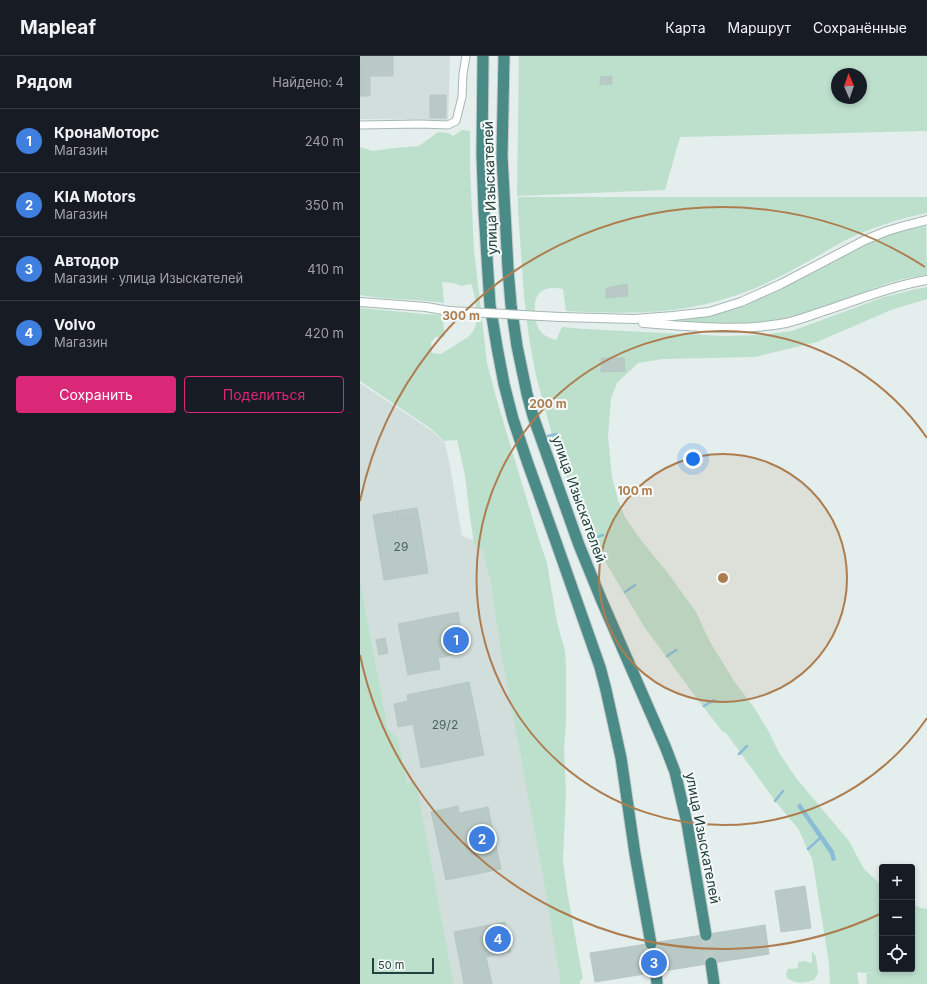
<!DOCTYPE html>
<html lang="ru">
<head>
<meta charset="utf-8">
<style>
	:root { --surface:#171b24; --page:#242831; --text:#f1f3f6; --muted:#9ea1a6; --line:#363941; --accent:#db2777 }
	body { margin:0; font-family:Inter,sans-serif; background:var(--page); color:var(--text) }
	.controls { position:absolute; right:12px; bottom:12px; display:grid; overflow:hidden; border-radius:4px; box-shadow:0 2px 6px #0003 }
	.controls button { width:36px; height:36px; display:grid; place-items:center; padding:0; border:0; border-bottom:1px solid var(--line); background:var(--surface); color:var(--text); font:20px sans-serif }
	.compass { position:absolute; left:471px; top:12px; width:36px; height:36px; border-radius:50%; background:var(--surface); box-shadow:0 2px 6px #0003; rotate:358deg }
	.scale { position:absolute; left:12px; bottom:10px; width:62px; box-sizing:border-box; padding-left:4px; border:2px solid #23413e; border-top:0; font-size:11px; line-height:14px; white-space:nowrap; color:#23413e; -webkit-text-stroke:3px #f5faf9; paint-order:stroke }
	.you { position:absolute; left:333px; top:403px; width:14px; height:14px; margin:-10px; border:3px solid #fff; border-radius:50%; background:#1a73e8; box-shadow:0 0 0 6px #1a73e833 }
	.badge { display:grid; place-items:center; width:26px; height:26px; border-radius:50%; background:var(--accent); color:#fff; font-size:13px; font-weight:700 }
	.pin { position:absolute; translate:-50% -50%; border:2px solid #fff; box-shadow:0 1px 4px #0006 }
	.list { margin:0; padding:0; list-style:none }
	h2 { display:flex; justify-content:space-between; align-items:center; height:52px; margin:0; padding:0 16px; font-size:17px }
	h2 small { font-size:13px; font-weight:400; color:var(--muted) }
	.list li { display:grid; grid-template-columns:26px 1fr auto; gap:12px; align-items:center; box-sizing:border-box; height:64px; padding:0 16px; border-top:1px solid var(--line) }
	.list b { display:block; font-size:15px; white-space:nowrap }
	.list p { margin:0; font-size:13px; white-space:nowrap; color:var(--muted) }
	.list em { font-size:13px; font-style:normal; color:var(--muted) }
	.actions { display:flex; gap:8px; padding:12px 16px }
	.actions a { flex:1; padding:9px 0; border:1px solid var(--accent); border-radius:4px; text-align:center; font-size:14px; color:var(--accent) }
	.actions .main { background:var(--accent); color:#fff }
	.icon { flex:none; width:22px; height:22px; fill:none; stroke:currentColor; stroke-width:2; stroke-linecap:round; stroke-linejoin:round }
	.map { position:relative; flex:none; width:567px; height:928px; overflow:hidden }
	header { display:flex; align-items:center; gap:24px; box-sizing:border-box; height:56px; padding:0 20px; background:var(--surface); border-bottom:1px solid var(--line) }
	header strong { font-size:19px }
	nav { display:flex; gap:22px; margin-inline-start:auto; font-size:14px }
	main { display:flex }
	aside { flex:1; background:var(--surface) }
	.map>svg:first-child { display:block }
	.built { fill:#d2dedb }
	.green { fill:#bde0cd; fill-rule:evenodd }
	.water { fill:#8bbcd5 }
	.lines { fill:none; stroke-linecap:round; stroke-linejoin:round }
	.stream { stroke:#8bbcd5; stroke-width:2.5 }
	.building { fill:#b9c9c5; stroke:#b6c8c4 }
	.trunk-tunnel { stroke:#bdcbc9; stroke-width:11; stroke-dasharray:11 5.5; stroke-linecap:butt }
	.minor-casing { stroke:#a6b7b4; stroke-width:9 }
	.tertiary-casing { stroke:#a6b7b4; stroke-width:10 }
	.trunk-casing { stroke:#c1cac9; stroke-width:13 }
	.minor { stroke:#fff; stroke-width:7 }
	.tertiary { stroke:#fff; stroke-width:8 }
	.trunk { stroke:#4a8a87; stroke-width:11 }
	.tertiary-bridge-casing { stroke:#a6b7b4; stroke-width:10; stroke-linecap:butt }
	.tertiary-bridge { stroke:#fff; stroke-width:8 }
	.ring { fill:none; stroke:#ad7d50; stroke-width:2 }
	.labels { text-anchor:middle; stroke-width:4; stroke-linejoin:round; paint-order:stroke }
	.number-label { font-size:12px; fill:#486360 }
	.street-label { font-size:14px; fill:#23413e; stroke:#f5faf9 }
	.centre { fill:#ad7d50; stroke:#f5faf9; stroke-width:2 }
	.ring-label { font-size:12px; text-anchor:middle; font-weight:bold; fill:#ad7d50; stroke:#f5faf9; stroke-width:4; stroke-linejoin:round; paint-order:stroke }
</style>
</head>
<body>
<header>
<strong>Mapleaf</strong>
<nav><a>Карта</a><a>Маршрут</a><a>Сохранённые</a></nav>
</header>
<main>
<aside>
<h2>Рядом<small>Найдено: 4</small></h2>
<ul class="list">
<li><span class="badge" style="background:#3f7fe0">1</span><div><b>КронаМоторс</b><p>Магазин</p></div><em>240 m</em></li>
<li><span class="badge" style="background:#3f7fe0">2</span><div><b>KIA Motors</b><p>Магазин</p></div><em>350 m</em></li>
<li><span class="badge" style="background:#3f7fe0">3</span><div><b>Автодор</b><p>Магазин · улица Изыскателей</p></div><em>410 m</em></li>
<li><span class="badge" style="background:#3f7fe0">4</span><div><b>Volvo</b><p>Магазин</p></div><em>420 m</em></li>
</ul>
<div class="actions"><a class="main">Сохранить</a><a>Поделиться</a></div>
</aside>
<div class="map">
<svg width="567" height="928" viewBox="0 0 567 928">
	<rect width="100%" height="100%" fill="#e4eeec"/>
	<path class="built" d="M0 0H90L88 64 0 63Z
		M0 327 72 375 85 387 90 410 102 480 123 488 145 610 163 703 202 928H94L56 726 47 727 38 682 28 673 0 524Z"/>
	<path class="green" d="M159 0H567V75L320 81 305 134 157 140ZM477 18H501V42H477Z
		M102 74 110 75V115L114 193 127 307 136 341 153 398 180 487 187 507 197 566 205 595 206 609V665L204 693 206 737 203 805 207 835 223 923 220 924V928H201L183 820 142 601 131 530 123 494 114 488 109 454 105 419 97 384 84 385 70 372 0 325V252L64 258 82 259 85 280 83 281H76L71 286 72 297 81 298 108 281C111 278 114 275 115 271 119 263 115 236 111 228L101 230 93 227 82 226 84 247C73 245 63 245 53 244 35 243 17 242 0 239V91L13 95 34 92 59 90 78 76 88 77 93 80Z
		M158 141H567V157C538 163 510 172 484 185 461 198 439 211 415 223 408 226 401 230 393 233 368 243 339 251 312 254 277 258 241 257 206 255L203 233C183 229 173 236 175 257 176 264 176 270 180 275 184 280 190 282 196 284L202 271 225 273 364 280 402 279 432 275 524 241 552 234 567 231V243L531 254 457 286 395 301 303 303 278 307 257 327 251 342 248 380 252 421 258 444 265 461 280 483 307 516 336 556 349 584 374 625 393 650 408 674 418 695 436 722 489 785 504 813 522 830V913H552V848L561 852 567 853V928H507L506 918 513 916 506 917 497 916 499 928H470L469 907 452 802 449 797 439 774 416 746 366 677 362 675 341 648 285 572 231 482 193 387 191 375 176 320 169 282 164 240 158 154Z
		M566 170 567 219C519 224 480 250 434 262 395 272 354 268 314 266L336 261 389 246 420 233 503 189 540 175Z
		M0 524 28 673 38 682 47 727 56 725 94 928H0Z
		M452 895 456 901 458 917 454 924C445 927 435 928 427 922 426 918 426 915 429 912L431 913 438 912V906L446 905 447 906 452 907Z"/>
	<path class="water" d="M440 747 474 795 476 804 472 805 470 798 437 750Z"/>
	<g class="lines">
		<path class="stream" d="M188 380 197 378
			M213 435 220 433
			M234 482 243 479
			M265 536 275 529
			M307 600 316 594
			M344 650 354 644
			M379 698 387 690
			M415 745 423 735
			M448 793 459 783"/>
	</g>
	<path class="building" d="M0 0H33V20H10V40H0Z
		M252 20V28L240 29V21Z
		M70 39H86V62H70Z
		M267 228 268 240 246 242V232Z
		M241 302H264L265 315 241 316Z
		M57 452 59 462 39 465 37 455Z
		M37 455 39 465 59 462 68 517 24 524 13 459Z
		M98 556 105 596 78 602 80 613 48 619 38 568Z
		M25 582 28 597 19 599 16 584Z
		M109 626 124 699 61 712 53 668 38 671 34 648 48 645 47 639Z
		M98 750 99 757 128 751 141 813 86 824 71 756Z
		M445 830 451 872 421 876 415 835Z
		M145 866 151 896 126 901 132 928H104L94 876Z
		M405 869 409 898 235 926 230 897Z"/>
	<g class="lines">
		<path class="trunk-tunnel" d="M346 879 351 907
			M291 888 296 916"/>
		<g class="minor-casing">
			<path id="minor" d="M0 69 60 68 88 69 96 65 102 41 103 18 106 0"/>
		</g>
		<g class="tertiary-casing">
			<path id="tertiary" d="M0 246 66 251 89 255
				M200 261 274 263 313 260 349 256 381 246 421 228 505 184 527 175 544 170 567 164
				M283 267C331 270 379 276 426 267 440 264 454 258 467 254 500 243 533 230 567 224"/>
		</g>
		<g class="trunk-casing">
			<path id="trunk" d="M123 0 122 99 124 155 130 249 137 291 144 328 153 363 167 405 196 486 240 611 246 634 261 702 275 798 291 888
				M144 0 142 100 148 213 151 249 157 290 167 338 173 360 219 489 241 543 305 690 315 716 327 767 346 879
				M351 907 354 928
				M296 916 297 928"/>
		</g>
		<use href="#minor" class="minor"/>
		<use href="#tertiary" class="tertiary"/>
		<use href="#trunk" class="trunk"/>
		<g class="tertiary-bridge-casing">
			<path id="tertiary-bridge" d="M89 255 200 261"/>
		</g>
		<use href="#tertiary-bridge" class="tertiary-bridge"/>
	</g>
	<circle cx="363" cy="522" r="124" fill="#ad7d50" fill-opacity=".12"/>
	<g class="ring">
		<circle cx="363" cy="522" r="124"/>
		<path d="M567 662A247 247 0 1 1 567 382"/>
		<path d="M520 858A371 371 0 0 1 0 599M0 445A371 371 0 0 1 565 211"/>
	</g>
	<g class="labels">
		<g class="number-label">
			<text x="41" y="495">29</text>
			<text x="85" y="673">29/2</text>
		</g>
		<g class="street-label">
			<text transform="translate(130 132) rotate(-92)" y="5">улица Изыскателей</text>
			<text transform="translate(219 443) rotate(70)" y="5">улица Изыскателей</text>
			<text transform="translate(343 782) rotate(79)" y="5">улица Изыскателей</text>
		</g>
	</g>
	<circle cx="363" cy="522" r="6" class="centre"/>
	<g class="ring-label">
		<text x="101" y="264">300 m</text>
		<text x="188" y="352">200 m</text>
		<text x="275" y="439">100 m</text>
	</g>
</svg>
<div class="controls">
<button>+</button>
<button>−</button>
<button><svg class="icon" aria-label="locate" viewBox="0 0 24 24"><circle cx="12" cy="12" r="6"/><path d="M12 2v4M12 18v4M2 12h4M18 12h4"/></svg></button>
</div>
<svg class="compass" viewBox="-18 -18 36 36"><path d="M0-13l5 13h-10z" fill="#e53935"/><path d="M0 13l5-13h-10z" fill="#9ea1a6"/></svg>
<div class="scale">50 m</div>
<div class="you"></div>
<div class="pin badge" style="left:96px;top:584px;background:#3f7fe0">1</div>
<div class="pin badge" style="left:122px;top:783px;background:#3f7fe0">2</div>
<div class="pin badge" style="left:294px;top:907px;background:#3f7fe0">3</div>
<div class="pin badge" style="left:138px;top:883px;background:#3f7fe0">4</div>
</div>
</main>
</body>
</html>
